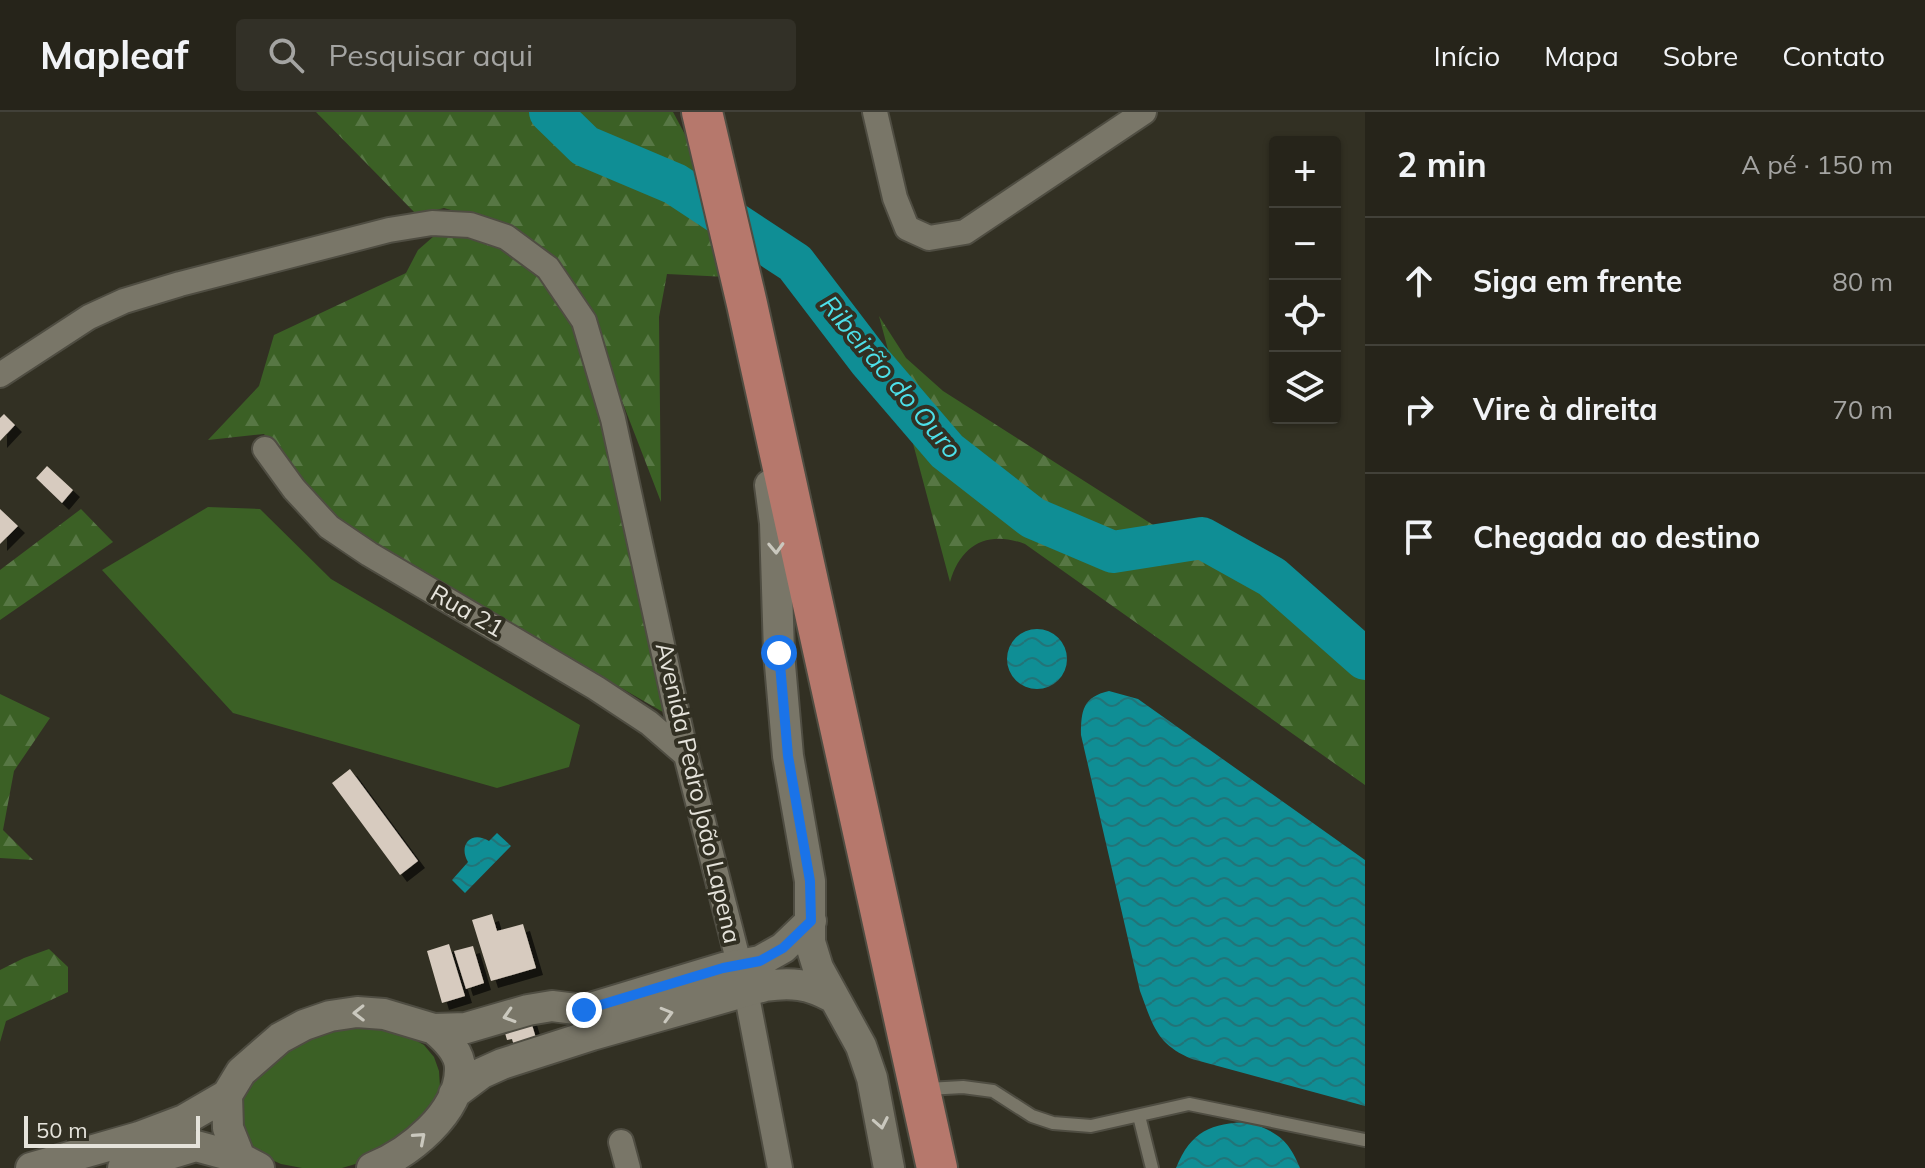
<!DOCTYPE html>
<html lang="pt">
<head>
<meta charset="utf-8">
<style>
	:root { --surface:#26241a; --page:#323027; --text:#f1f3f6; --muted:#a4a4a2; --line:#424139 }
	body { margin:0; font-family:Mulish,sans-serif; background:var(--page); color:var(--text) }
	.controls { position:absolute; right:24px; top:24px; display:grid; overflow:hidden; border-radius:8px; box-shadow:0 2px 6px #0004 }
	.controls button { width:72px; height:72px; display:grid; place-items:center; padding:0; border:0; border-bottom:2px solid var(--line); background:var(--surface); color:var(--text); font:40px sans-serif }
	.scale { position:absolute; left:24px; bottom:20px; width:176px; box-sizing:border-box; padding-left:8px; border:4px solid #e5e3db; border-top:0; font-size:22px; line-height:28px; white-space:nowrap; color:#e5e3db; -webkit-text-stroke:6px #323023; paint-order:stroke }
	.stop { position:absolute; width:24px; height:24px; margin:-18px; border:6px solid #1a73e8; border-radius:50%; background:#fff }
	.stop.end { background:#1a73e8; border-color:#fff; box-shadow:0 2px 8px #0008 }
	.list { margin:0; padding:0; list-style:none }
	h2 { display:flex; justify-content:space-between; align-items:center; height:104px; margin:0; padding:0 32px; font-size:34px }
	h2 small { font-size:26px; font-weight:400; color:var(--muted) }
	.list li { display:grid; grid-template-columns:52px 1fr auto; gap:24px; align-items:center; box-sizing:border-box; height:128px; padding:0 32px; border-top:2px solid var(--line) }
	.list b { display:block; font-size:30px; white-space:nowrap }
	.list em { font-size:26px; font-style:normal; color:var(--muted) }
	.icon { flex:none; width:44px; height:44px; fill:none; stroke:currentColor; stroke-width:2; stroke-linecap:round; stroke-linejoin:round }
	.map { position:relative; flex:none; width:1365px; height:1056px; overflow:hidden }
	header { display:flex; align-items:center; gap:48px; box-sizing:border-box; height:112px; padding:0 40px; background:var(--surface); border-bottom:2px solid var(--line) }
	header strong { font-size:38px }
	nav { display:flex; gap:44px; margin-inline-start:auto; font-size:28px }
	.search { width:560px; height:72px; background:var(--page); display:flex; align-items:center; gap:20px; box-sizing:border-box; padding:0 28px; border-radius:8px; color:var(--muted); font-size:30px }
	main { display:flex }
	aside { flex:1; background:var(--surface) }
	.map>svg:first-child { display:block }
	.green { fill:#3b6025 }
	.forest { fill:url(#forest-firs) }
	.water { fill:url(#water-waves) }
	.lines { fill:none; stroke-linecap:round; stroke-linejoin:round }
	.river { stroke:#0f8e95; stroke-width:42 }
	.building { fill:#d7cbbf; filter:url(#shadow) }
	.service-casing { stroke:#4f4d42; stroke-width:16 }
	.minor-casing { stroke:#4f4d42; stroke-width:28 }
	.tertiary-casing { stroke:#4f4d42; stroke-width:34 }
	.trunk-casing { stroke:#4f4d42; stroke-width:44 }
	.service { stroke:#797668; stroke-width:12 }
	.minor { stroke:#797668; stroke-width:24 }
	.tertiary { stroke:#797668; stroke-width:30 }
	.trunk { stroke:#b6786c; stroke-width:40 }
	.oneway { stroke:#cac8be }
	.route { stroke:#1a73e8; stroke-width:10 }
	.labels { text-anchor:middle; stroke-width:8; stroke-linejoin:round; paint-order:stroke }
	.street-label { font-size:24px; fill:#e5e3db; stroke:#323023 }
	.water-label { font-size:26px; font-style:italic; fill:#4ddfe8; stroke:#323023 }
</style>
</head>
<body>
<header>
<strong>Mapleaf</strong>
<div class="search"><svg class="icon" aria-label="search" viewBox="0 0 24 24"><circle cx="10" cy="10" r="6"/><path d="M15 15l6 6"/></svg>Pesquisar aqui</div>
<nav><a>Início</a><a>Mapa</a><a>Sobre</a><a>Contato</a></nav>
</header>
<main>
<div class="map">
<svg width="1365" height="1056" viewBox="0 0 1365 1056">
	<defs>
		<pattern id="forest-firs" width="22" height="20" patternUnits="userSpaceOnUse" patternTransform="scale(2)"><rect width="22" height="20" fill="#3b6025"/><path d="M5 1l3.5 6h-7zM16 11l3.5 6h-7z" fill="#577744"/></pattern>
		<pattern id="water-waves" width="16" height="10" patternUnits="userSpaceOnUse" patternTransform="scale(2)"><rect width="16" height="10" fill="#0f8e95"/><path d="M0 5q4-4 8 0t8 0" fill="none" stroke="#227478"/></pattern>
		<filter id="shadow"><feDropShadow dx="7" dy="7" stdDeviation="0" flood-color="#0009"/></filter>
	</defs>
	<rect width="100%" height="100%" fill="#323023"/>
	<path class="green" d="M208 395 260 397 331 467 580 613 569 655 497 676 233 601 102 458Z
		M360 914 386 917 410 925 424 933 434 945 439 959 440 975 435 990 418 1014 369 1048 342 1056H302L281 1052 254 1040 244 1027 238 995 250 972 286 935 334 916Z"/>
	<path class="forest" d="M316 0H673L703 56 727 165 667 162 659 205 661 390 588 201 498 112 444 96 417 103Z
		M451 121 485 129 523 148 550 175 577 221 603 318 668 603 359 425 323 394 264 322 208 328 259 274 274 223 406 161 418 138 434 124Z
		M879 204 906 246 943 279 1365 548V673L1025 432C988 418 961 432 950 470Z
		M81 397 113 430 0 508V458Z
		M0 582 50 606 14 659 3 718 33 748 0 746Z
		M49 837 68 855V880L6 909 0 930V858L24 846Z"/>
	<path class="water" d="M1007 547a30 30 0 1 1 60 0a30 30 0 1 1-60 0Z
		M1109 579 1138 587 1365 748V994L1192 947C1156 932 1153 913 1140 879L1081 623C1081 598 1083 585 1109 579Z
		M497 721 511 734 465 781 452 768 468 750C458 733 471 718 489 729Z
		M1249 1010C1278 1021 1288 1027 1300 1056H1176C1191 1019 1211 1011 1249 1010Z"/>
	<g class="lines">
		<path class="river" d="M550 0 585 34 675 72 795 151 869 248 947 339 1033 406 1113 440 1202 426 1272 465 1365 547"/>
	</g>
	<path class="building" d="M4 302 15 313 0 329V306Z
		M47 354 73 378 62 391 36 366Z
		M0 397 18 414 0 432Z
		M350 657 418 749 400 763 332 671Z
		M492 802 497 819 523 812 536 856 491 869 472 808Z
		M449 832 465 884 442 891 427 839Z
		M473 834 484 871 466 877 454 839Z
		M523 883 539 936 517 943 512 927 507 928 503 914 507 913 500 890Z"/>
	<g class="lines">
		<g class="service-casing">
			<path id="service" d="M927 977 963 975 993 979 1032 1004 1053 1011 1091 1014 1189 992 1365 1028
				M1139 1004 1152 1056"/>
		</g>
		<g class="minor-casing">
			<path id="minor" d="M875 0 895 86 907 116 929 126 965 120 1144 0
				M0 263 89 205 124 189 180 172 389 118 432 111 470 113 506 125 548 156 584 209 613 307 686 643 746 879 780 1056
				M265 337 294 377 329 415 369 442 596 576 649 611 686 643
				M621 1030 628 1056"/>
		</g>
		<g class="tertiary-casing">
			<path id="tertiary" d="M770 373 775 411 779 541 788 644 810 769V830L818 856 861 934 872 966 889 1056
				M454 982 482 961 502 952 592 923 765 874C791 870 809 872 832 885
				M227 983 228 1016 240 1046
				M31 1056 139 1025 184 1008 227 983 241 960 280 926 304 913 330 904 357 900 384 902 434 917 466 916 528 898 552 894 584 898 723 856 760 849 783 836 811 809
				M123 1056 196 1034 240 1046 259 1056
				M372 1056C409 1041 459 1002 460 958 461 941 446 927 434 917"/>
		</g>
		<g class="trunk-casing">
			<path id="trunk" d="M702 0 747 192 937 1056"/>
		</g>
		<use href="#service" class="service"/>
		<use href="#minor" class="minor"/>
		<use href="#tertiary" class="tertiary"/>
		<use href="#trunk" class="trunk"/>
	</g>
	<defs><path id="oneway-chevron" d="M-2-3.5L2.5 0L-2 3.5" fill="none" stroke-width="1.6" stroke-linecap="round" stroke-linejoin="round" transform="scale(2)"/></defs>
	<g class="oneway">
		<use href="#oneway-chevron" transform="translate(776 436) rotate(88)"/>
		<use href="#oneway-chevron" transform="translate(359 901) rotate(179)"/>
		<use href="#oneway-chevron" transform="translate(667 902) rotate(-16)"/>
		<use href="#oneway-chevron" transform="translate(509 904) rotate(163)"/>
		<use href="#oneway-chevron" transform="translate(881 1011) rotate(79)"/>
		<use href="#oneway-chevron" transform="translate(420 1026) rotate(-41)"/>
	</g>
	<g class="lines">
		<path class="route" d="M584 898 723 856 760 849 783 836 811 809 810 769 788 644 779 541"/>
	</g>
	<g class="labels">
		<g class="street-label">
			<text transform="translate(467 499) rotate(30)" y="8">Rua 21</text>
			<text transform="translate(698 681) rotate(77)" y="8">Avenida Pedro João Lapena</text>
		</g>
		<g class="water-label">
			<text transform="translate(891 265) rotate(50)" y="9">Ribeirão do Ouro</text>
		</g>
	</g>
</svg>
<div class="controls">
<button>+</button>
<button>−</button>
<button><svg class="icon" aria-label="locate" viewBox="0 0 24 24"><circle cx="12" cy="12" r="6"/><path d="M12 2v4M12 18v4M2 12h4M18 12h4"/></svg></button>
<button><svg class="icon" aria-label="layers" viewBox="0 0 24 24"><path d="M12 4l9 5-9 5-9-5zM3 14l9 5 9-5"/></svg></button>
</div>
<div class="scale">50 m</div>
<div class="stop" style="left:779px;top:541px"></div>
<div class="stop end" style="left:584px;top:898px"></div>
</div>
<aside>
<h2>2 min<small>A pé · 150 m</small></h2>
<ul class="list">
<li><svg class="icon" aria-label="ahead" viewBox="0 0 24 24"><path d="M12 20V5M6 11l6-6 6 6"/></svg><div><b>Siga em frente</b></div><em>80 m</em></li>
<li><svg class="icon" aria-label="right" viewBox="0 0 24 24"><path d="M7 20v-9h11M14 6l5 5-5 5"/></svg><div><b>Vire à direita</b></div><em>70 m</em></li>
<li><svg class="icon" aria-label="arrive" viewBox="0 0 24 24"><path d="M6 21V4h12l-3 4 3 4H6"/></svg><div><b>Chegada ao destino</b></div></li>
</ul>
</aside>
</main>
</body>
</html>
